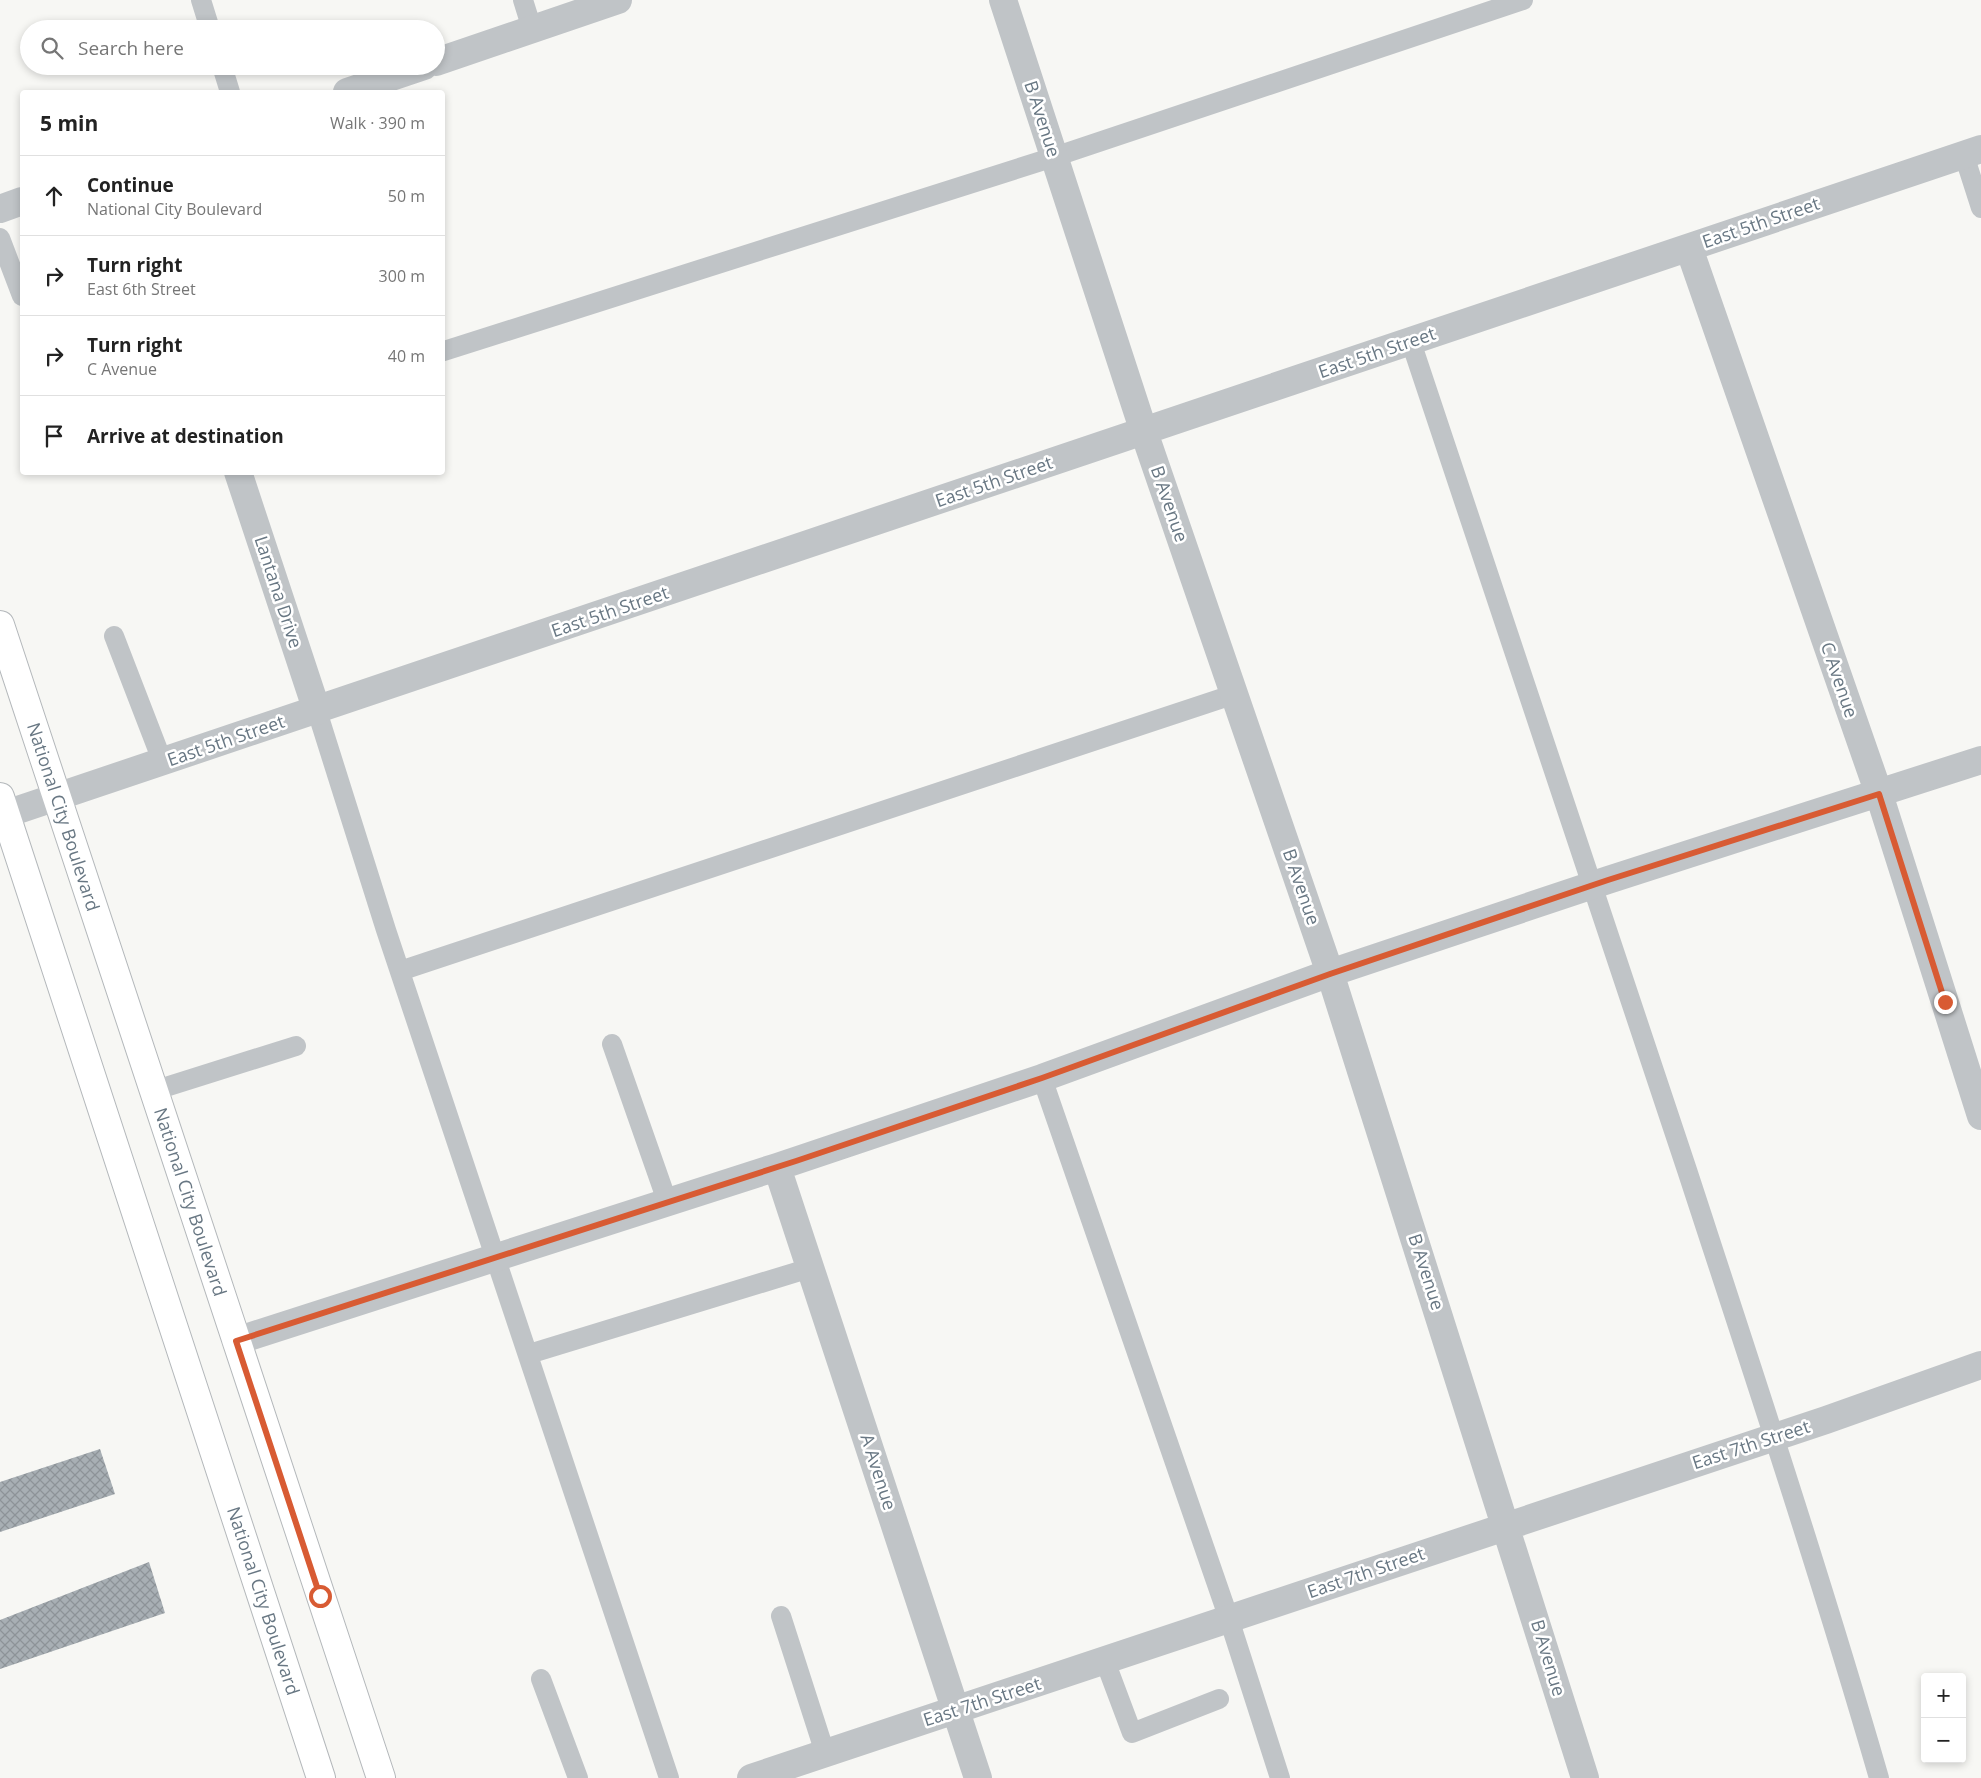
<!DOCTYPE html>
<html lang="en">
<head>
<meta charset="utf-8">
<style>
	:root { --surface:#fff; --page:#f6f6f6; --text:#222; --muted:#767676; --line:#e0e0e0 }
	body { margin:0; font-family:"Open Sans",sans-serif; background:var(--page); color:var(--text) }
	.controls { position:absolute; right:15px; bottom:15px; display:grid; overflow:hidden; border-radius:5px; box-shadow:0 2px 8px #0003 }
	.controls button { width:45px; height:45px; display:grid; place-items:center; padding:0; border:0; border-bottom:1px solid var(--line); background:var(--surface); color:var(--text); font:25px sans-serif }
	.stop { position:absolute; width:15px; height:15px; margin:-11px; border:4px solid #d85b33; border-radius:50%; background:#fff }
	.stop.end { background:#d85b33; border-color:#fff; box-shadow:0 1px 5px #0008 }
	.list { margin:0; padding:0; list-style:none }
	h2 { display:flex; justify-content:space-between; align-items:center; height:65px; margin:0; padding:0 20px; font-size:21px }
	h2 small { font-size:16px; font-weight:400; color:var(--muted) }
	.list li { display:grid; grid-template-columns:32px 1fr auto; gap:15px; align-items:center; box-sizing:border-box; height:80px; padding:0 20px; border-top:1px solid var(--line) }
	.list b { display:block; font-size:19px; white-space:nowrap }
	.list p { margin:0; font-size:16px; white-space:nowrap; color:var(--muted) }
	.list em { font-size:16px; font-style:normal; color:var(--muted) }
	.icon { flex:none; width:28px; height:28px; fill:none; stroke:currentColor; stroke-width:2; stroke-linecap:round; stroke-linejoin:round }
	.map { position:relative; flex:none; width:1981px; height:1778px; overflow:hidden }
	.search { position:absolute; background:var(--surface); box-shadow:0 2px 8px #0003; left:20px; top:20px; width:425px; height:55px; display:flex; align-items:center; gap:12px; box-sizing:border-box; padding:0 18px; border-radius:28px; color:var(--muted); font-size:19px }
	.panel { position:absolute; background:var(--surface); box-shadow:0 2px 8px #0003; left:20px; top:90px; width:425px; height:385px; border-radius:5px }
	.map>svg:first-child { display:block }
	.building { fill:url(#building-cross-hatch) }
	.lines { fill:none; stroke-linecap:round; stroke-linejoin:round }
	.primary-casing { stroke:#b4b8bb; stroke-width:30 }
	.service { stroke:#c0c4c7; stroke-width:20 }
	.minor { stroke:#c0c4c7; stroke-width:28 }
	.tertiary { stroke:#c0c4c7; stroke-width:28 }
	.primary { stroke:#fff; stroke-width:28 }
	.route { stroke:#d85b33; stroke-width:6 }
	.labels { text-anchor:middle; stroke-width:5; stroke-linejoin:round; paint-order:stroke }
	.street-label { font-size:18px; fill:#687783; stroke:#fff }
</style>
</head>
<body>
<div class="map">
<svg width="1981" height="1778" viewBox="0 0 1981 1778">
	<defs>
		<pattern id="building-cross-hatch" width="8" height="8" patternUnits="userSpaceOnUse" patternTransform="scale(1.25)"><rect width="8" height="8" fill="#a8afb4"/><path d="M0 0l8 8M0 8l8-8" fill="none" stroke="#8d9398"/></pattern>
	</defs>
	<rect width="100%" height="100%" fill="#f7f7f4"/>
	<path class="building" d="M100 1449 115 1494 0 1532V1482Z
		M149 1562 165 1613 0 1669V1620Z"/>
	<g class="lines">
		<g class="primary-casing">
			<path id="primary" d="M0 625 381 1778
				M0 797 321 1778"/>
		</g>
		<path class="service" d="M201 0 210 29
			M523 0 532 29
			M222 66 230 92
			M1964 155 1981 208
			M0 238 22 296
			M1411 342C1504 618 1596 894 1687 1170 1753 1372 1820 1574 1879 1778
			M444 351 1054 157 1523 0
			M114 636 163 763
			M317 711 386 930 669 1778
			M400 971 1235 694
			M612 1044 667 1201
			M1042 1078 1229 1619 1280 1778
			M153 1091 296 1046
			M529 1354 810 1268
			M781 1616 825 1753
			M1105 1661 1132 1733 1219 1699
			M541 1679 578 1778"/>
		<path class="minor" d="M1003 0 1144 432 1330 973 1585 1778
			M1689 248 1879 794 1981 1116
			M238 472 317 711
			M0 816 1981 149
			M777 1167 978 1778
			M236 1341 777 1167 1042 1078 1330 973 1608 880 1981 760
			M751 1778 1826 1420 1981 1365"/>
		<path class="tertiary" d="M436 62 618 0
			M347 92 424 66
			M0 209 22 201"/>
		<use href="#primary" class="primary"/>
	</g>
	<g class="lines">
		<path class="route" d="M320 1596 236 1341 796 1161 1042 1078 1330 974 1608 880 1879 794 1945 1002"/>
	</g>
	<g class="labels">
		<g class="street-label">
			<text transform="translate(1042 119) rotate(72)" y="6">B Avenue</text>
			<text transform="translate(1761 223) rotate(-19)" y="6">East 5th Street</text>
			<text transform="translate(1377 353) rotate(-19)" y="6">East 5th Street</text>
			<text transform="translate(994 482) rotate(-19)" y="6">East 5th Street</text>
			<text transform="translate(1169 504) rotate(71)" y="6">B Avenue</text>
			<text transform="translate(278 592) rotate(72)" y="6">Lantana Drive</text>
			<text transform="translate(610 612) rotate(-19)" y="6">East 5th Street</text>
			<text transform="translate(1839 680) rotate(71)" y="6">C Avenue</text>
			<text transform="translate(226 741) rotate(-19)" y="6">East 5th Street</text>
			<text transform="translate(63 817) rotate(72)" y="6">National City Boulevard</text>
			<text transform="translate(1301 887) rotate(71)" y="6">B Avenue</text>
			<text transform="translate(190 1202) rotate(72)" y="6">National City Boulevard</text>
			<text transform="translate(1426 1272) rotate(72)" y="6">B Avenue</text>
			<text transform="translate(1751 1445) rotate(-18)" y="6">East 7th Street</text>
			<text transform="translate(878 1472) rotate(72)" y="6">A Avenue</text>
			<text transform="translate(1366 1573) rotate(-19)" y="6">East 7th Street</text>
			<text transform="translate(263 1601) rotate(72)" y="6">National City Boulevard</text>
			<text transform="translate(1548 1658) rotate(73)" y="6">B Avenue</text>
			<text transform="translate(982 1702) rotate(-18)" y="6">East 7th Street</text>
		</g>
	</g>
</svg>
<div class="controls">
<button>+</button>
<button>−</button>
</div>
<div class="stop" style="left:320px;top:1596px"></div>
<div class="stop end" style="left:1945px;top:1002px"></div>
<div class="search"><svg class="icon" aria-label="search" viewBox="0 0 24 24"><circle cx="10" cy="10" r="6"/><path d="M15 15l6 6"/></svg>Search here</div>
<section class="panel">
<h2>5 min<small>Walk · 390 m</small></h2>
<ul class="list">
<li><svg class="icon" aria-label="ahead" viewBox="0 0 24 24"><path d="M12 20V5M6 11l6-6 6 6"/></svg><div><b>Continue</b><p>National City Boulevard</p></div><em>50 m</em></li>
<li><svg class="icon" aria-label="right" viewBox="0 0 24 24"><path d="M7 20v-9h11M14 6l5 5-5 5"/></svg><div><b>Turn right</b><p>East 6th Street</p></div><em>300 m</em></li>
<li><svg class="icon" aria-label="right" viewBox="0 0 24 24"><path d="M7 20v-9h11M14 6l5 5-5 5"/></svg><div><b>Turn right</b><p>C Avenue</p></div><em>40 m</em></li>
<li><svg class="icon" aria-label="arrive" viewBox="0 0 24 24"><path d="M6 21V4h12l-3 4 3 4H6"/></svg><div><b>Arrive at destination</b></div></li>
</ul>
</section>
</div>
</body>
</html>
